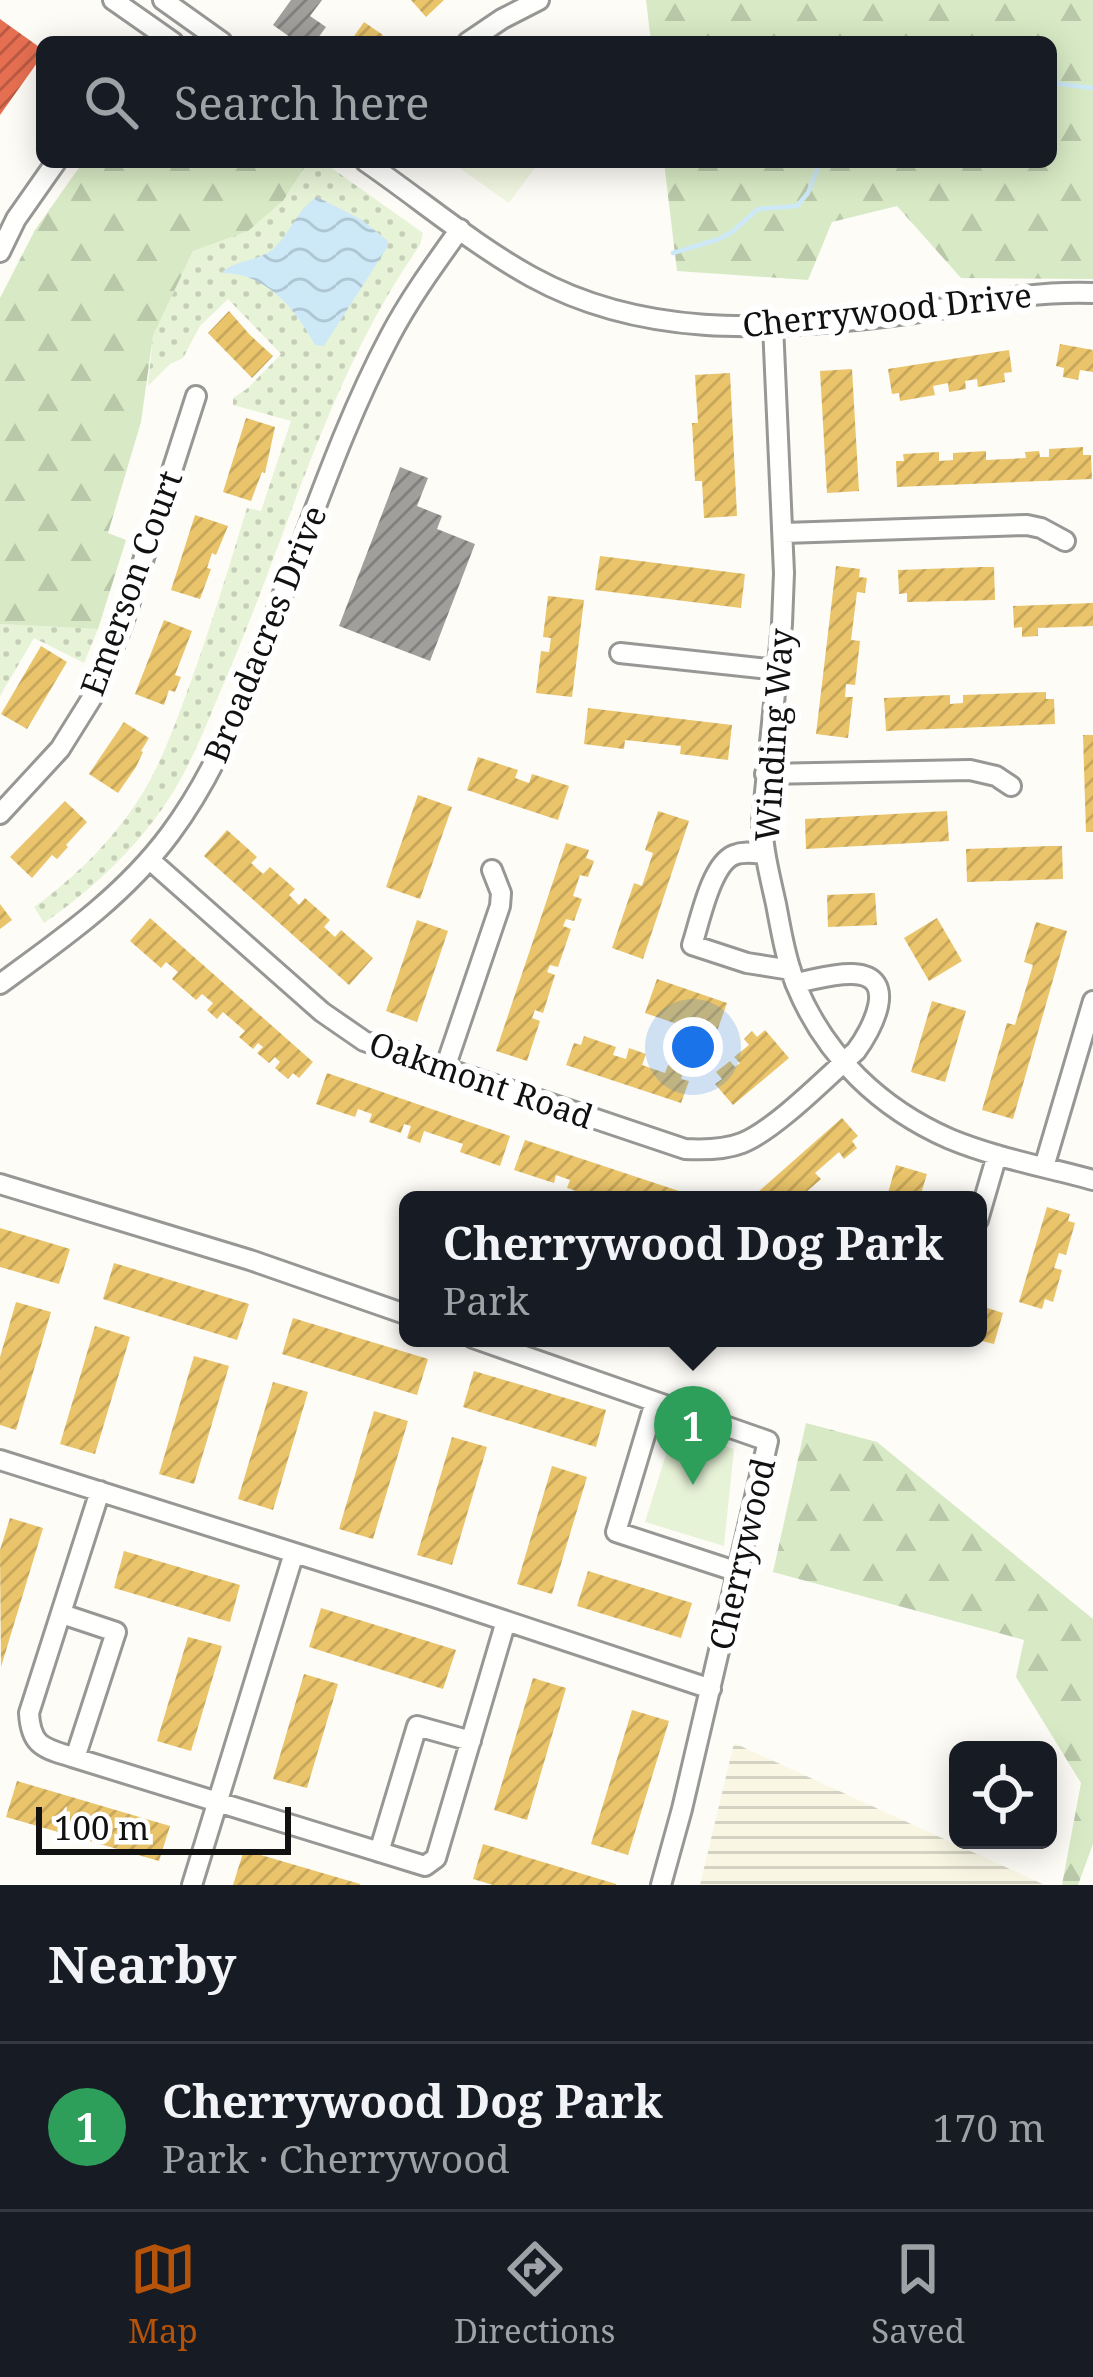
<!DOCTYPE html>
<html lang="en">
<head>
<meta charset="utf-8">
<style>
	:root { --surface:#171b24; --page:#20242c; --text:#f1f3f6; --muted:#9ea1a6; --line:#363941; --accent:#b45309 }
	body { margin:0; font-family:"Noto Serif",serif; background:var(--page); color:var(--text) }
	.controls { position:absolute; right:36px; bottom:36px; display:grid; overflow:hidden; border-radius:18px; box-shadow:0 6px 30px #0003 }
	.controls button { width:108px; height:108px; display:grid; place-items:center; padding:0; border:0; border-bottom:3px solid var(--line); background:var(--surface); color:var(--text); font:60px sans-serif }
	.scale { position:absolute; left:36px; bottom:30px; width:255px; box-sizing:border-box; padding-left:12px; border:6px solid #111; border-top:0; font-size:33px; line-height:42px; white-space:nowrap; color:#111; -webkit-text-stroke:9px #fff; paint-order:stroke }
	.you { position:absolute; left:693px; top:1047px; width:42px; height:42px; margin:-30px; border:9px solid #fff; border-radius:50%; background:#1a73e8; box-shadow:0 0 0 18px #1a73e833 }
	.badge { display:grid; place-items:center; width:78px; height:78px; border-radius:50%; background:var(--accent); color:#fff; font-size:39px; font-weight:700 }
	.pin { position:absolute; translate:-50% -99px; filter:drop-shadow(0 3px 6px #0008) }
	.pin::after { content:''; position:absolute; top:63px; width:42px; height:36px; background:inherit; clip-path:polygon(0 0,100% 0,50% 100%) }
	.popup { position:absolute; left:399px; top:1191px; width:588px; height:156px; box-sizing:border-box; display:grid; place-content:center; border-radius:18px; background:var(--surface); filter:drop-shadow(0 3px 9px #0005); font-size:39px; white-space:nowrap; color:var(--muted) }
	.popup b { font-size:45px; color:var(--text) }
	.popup::after { content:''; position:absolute; left:50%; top:100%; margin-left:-24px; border:24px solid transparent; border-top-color:var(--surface) }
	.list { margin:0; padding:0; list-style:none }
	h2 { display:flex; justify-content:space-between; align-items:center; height:156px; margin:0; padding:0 48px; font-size:51px }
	h2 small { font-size:39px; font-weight:400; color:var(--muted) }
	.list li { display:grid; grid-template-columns:78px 1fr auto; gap:36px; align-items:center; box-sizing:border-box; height:168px; padding:0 48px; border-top:3px solid var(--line) }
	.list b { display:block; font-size:45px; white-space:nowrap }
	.list p { margin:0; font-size:39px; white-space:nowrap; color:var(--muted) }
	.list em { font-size:39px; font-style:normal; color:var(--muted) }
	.icon { flex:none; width:66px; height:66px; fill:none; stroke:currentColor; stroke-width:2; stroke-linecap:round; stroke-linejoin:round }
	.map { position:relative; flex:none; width:1093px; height:1885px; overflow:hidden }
	.search { position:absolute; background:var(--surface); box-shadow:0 6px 30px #0003; left:36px; right:36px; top:36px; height:132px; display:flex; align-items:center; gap:30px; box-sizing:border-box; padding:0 42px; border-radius:18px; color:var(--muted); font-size:45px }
	.sheet { height:324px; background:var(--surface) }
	nav { display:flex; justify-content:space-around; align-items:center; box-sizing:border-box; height:168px; border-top:3px solid var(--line); background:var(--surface); font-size:33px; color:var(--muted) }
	nav a { display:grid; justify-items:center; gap:6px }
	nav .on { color:var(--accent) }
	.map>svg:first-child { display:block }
	.farmland { fill:url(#farmland-rules) }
	.grass { fill:url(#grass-dots) }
	.forest { fill:url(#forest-firs) }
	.park { fill:#e7f3d7 }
	.pitch { fill:#f0f6e1 }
	.water { fill:url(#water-waves) }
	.homes { fill:url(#homes-hatch) }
	.shops { fill:url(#shops-hatch) }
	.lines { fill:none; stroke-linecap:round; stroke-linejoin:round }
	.stream { stroke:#cde8f7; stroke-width:4.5 }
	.building { fill:url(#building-hatch) }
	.minor-casing { stroke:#979795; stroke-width:24 }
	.minor { stroke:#fffffe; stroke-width:18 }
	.labels { text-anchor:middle; stroke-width:12; stroke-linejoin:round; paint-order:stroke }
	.street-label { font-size:33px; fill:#111; stroke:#fff }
</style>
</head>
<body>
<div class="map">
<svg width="1093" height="1885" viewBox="0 0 1093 1885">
	<defs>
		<pattern id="farmland-rules" width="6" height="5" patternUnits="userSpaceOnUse" patternTransform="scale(3)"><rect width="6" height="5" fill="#f9f7e4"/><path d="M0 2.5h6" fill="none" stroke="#d4d3c3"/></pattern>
		<pattern id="grass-dots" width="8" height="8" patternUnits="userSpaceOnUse" patternTransform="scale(3)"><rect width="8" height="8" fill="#e7f3d7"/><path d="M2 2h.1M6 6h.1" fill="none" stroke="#c5cfb8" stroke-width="1.8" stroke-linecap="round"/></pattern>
		<pattern id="forest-firs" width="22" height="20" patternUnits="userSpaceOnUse" patternTransform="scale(3)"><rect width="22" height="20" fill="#d8eac5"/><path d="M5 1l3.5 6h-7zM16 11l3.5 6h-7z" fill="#b8c8a8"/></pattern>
		<pattern id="water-waves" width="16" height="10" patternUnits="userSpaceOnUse" patternTransform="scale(3)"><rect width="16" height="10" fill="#cde8f7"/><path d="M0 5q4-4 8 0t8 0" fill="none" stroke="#afc6d3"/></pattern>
		<pattern id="homes-hatch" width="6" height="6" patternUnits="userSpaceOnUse" patternTransform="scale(3)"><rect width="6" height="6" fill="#e9c46a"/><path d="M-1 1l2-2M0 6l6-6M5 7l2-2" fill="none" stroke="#c7a75b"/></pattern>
		<pattern id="shops-hatch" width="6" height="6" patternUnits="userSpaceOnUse" patternTransform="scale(3)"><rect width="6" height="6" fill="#e76f51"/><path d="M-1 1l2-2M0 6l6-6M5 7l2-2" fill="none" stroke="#ba5a42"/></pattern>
		<pattern id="building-hatch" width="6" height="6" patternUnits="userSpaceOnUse" patternTransform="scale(3)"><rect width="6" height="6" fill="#a19f9c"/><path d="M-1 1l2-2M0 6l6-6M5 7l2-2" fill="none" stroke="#82807e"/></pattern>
	</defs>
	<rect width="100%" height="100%" fill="#fdfcf7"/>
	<path class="farmland" d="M734 1743 1045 1885H700Z"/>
	<path class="grass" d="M308 162H323L423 233 420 245C328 376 289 533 226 678 207 722 190 770 162 809 131 853 89 892 44 923L34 907C73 879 110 843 137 802 161 766 175 724 190 684 211 626 229 567 247 508L261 511 291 421 233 405V398L248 388 281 354 228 299 200 326 183 358 170 364 148 386 153 336 193 251 248 230 283 201Z
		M0 624 98 629 84 663 34 638 0 696Z"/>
	<path class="forest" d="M646 0H1093V279L961 278 897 206 832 222 808 280 677 271 664 162H1051V42H651Z
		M83 162H308L283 201 248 231 193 251 153 336 141 422 108 533 126 540 98 629 0 624V298L35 230Z
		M806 1423 877 1442 1093 1619V1844L1078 1885H1062L1081 1783 1016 1677 1024 1640 773 1572Z"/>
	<path class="park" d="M674 1429 734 1449 724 1546 645 1522Z"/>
	<path class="pitch" d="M451 162H539L509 203Z"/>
	<path class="water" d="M317 197 362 220 388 241V246L324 346 315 345C295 308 265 272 221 273 236 259 258 262 273 249 291 233 297 209 317 197Z"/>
	<path class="homes" d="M411 0H444L426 17Z
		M364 22 383 35 378 42H350Z
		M229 311 250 335 273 356 252 378 208 333Z
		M1060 344 1093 350V372L1080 370 1078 380 1063 377 1064 368 1056 366Z
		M1009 350 1012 372 1004 373 1005 382 978 387 977 379 965 381 966 389 949 392 948 383 933 386 935 395 900 401 899 393 892 394 888 369Z
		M852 369 859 491 827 493 820 371Z
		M730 373 737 516 704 518 702 481H695L692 423H698L695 375Z
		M246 418 275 427 265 473 262 472 251 501 223 492Z
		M1083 447V455H1091L1092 479 897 487 896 461H904L903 454 939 452V461L953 460V453L986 451V460L1026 458 1025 452 1039 451 1040 457H1049V449Z
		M195 515 228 526 216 555 212 553 207 568 211 569 200 599 171 590Z
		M600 556 745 574 741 608 595 590Z
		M836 566 860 569 859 577 867 578 865 593 857 592 851 640 860 641 855 685 846 684 845 697H853L848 738 816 734Z
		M982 567H994L995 600 907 602V593L899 594 898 570Z
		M548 596 584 600 572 697 536 693 541 651 549 652 551 638 543 637Z
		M1093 603V626L1038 628V636L1022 637V627L1014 628 1013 606Z
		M164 620 192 631 175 675 181 677 175 692 169 690 164 705 135 694Z
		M41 646 67 662 27 729 1 714Z
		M1046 692V699H1054L1055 724 886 731 884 698 950 695V704L963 703V695Z
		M588 708 732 725 728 760 680 754 681 746 625 740 624 749 584 744Z
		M124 722 149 738 141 751 143 752 136 767 118 793 89 774Z
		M1083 735H1093V832H1086Z
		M478 757 518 770 515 778 529 783 532 774 569 786 558 820 467 790Z
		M418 795 452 807 420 899 386 887Z
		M65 801 87 822 66 845 68 847 57 859 52 855 32 878 10 857Z
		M658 811 689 821 643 959 612 948 634 883 642 886 653 853 645 850Z
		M947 811 949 841 806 849 805 819Z
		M227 830 257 857 251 863 263 874 270 867 295 889 289 895 299 905 305 898 330 920 324 927 335 937 341 930 373 958 349 985 204 856Z
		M566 843 589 850 586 858 594 861 588 877 580 875 573 896 582 899 574 921 566 919 563 926 571 929 558 967 550 965 547 972 555 975 543 1013 535 1010 532 1018 540 1021 527 1061 496 1051Z
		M1050 846H1062L1063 879 967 882 966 849Z
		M875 893 877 925 828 927 827 895Z
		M0 904 12 920 0 929Z
		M150 918 313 1062 299 1078 293 1073 288 1079 275 1068 280 1062 275 1057 269 1063 257 1053 263 1047 258 1043 253 1049 239 1037 245 1031 223 1012 217 1019 207 1010 213 1003 202 994 196 1000 172 979 178 972 166 962 161 968 130 941Z
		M937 918 962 961 929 981 904 938Z
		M417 920 448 931 417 1022 386 1011Z
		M1036 922 1067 931 1013 1119 982 1110 1007 1023 1015 1025 1033 965 1024 962Z
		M657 979 727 1003 715 1037 645 1013Z
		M932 1001 966 1011 945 1082 911 1072Z
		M765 1030 789 1058 733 1105 715 1084 722 1079 716 1072 730 1061 735 1067 740 1063 734 1057 749 1045 744 1039 752 1031 757 1037Z
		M584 1036 616 1047 613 1055 626 1059 629 1048 646 1054 642 1065 665 1073 668 1065 684 1070 681 1079 689 1081 681 1103 566 1065 574 1043 581 1045Z
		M327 1073 510 1136 500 1166 460 1152 463 1144 424 1131 420 1143 407 1138 411 1126 404 1124 401 1133 369 1122 372 1114 358 1109 355 1117 316 1104Z
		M842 1118 858 1136 852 1141 857 1148 844 1159 839 1152 815 1173 821 1179 797 1200 791 1195 784 1200H749Z
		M525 1140 703 1199V1200H631L603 1191 600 1199 567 1188 570 1180 556 1175 554 1183 514 1170Z
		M896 1165 927 1174 919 1200H886Z
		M1047 1207 1070 1214 1068 1221 1075 1223 1066 1255 1059 1253 1054 1268 1062 1270 1053 1302 1045 1299 1042 1309 1019 1302Z
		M0 1228 70 1249 59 1284 0 1267Z
		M114 1263 249 1304 237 1340 103 1299Z
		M16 1302 51 1312 16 1430 0 1425V1357Z
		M978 1305 1003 1313 994 1344 978 1340Z
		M293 1318 428 1359 417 1395 282 1354Z
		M95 1326 130 1337 95 1454 60 1444Z
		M194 1356 229 1366 194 1484 159 1474Z
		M474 1371 606 1410 596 1447 463 1407Z
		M273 1382 308 1392 273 1510 238 1499Z
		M374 1411 408 1421 373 1539 339 1529Z
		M452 1437 487 1447 452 1565 417 1555Z
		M552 1466 587 1477 552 1594 517 1584Z
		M10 1518 43 1528 1 1667 0 1550Z
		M124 1551 240 1585 230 1622 114 1588Z
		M588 1571 692 1603 681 1638 577 1606Z
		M321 1608 456 1650 443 1689 309 1647Z
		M188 1637 222 1646 191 1751 157 1741Z
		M304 1674 338 1684 307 1788 273 1779Z
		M533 1678 566 1688 527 1820 494 1810Z
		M632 1710 669 1721 628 1855 591 1844Z
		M17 1781 170 1826 159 1861 6 1817Z
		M483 1844 616 1884V1885H493L473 1879Z
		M244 1850 360 1884V1885H233Z"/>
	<path class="shops" d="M0 19 42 49V56L0 115Z"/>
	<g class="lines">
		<path class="stream" d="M1051 83 1093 88
			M673 253 719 239 732 232 758 209 797 206 808 193 820 162"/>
	</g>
	<path class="building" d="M291 0H322L310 16 326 27 315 42H297L273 25Z
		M400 467 428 478 417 506 442 516 437 529 475 544 430 661 339 626Z"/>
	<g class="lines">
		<g class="minor-casing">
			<path id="minor" d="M113 0 173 42
				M163 0 222 42
				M468 42 502 19 539 0
				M366 162C421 200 474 245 532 277 641 337 764 331 883 317 954 309 1021 290 1093 293
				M0 252 16 219 56 162
				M773 325 784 573 782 624 762 822C763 850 770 877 776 904 781 931 786 960 796 985 825 1056 881 1109 950 1139 996 1158 1046 1167 1093 1180
				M784 533 1027 525 1041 528 1065 541
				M620 653 778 670
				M765 774 970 770 996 776 1011 786
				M0 814 60 749 95 693 123 623 196 396
				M765 854C754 853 744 851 734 855 711 864 700 921 692 945L747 963 791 970
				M150 860 322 1012 364 1041 685 1149C704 1150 724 1150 742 1143 775 1130 828 1076 856 1051 871 1031 901 976 853 974 834 973 813 980 795 983
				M0 984C62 939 124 896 170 834 223 763 251 679 282 596 316 508 346 419 390 336 410 298 435 264 460 229
				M445 1068 500 906 501 893 492 870
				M1044 1167 1093 1001
				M0 1184 250 1260 408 1315
				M978 1220 997 1155
				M473 1338 768 1441 682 1809 661 1885
				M655 1402 616 1532 738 1572
				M0 1460 434 1597 711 1689
				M100 1491 29 1713C31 1748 45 1748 75 1758L425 1866 436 1858 506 1621
				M62 1614 116 1632 75 1758
				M379 1852 417 1726 471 1741
				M192 1885 294 1553"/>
		</g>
		<use href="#minor" class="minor"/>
	</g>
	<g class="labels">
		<g class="street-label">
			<text transform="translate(887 310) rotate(-6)" y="12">Cherrywood Drive</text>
			<text transform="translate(131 583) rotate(-70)" y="12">Emerson Court</text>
			<text transform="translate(265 634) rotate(-68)" y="12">Broadacres Drive</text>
			<text transform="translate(774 735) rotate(-86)" y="12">Winding Way</text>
			<text transform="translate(481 1080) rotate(19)" y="12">Oakmont Road</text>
			<text transform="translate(742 1554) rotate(-77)" y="12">Cherrywood</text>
		</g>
	</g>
</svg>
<div class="controls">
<button><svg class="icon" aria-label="locate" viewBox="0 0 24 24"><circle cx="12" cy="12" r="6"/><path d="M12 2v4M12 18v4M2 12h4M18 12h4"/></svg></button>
</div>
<div class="scale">100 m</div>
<div class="you"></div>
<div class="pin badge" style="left:693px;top:1485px;background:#2e9e5b">1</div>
<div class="popup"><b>Cherrywood Dog Park</b>Park</div>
<div class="search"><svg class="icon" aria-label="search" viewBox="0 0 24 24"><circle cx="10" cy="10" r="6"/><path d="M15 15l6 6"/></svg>Search here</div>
</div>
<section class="sheet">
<h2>Nearby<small></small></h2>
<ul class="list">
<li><span class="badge" style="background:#2e9e5b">1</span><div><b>Cherrywood Dog Park</b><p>Park · Cherrywood</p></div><em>170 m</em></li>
</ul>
</section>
<nav>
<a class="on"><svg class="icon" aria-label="map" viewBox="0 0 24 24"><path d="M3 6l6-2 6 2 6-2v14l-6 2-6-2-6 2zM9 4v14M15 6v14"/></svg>Map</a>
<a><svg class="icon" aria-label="directions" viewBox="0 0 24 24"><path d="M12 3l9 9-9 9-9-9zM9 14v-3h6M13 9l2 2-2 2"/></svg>Directions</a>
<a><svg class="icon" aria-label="saved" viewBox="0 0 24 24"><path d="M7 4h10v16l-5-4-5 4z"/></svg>Saved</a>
</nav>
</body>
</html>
